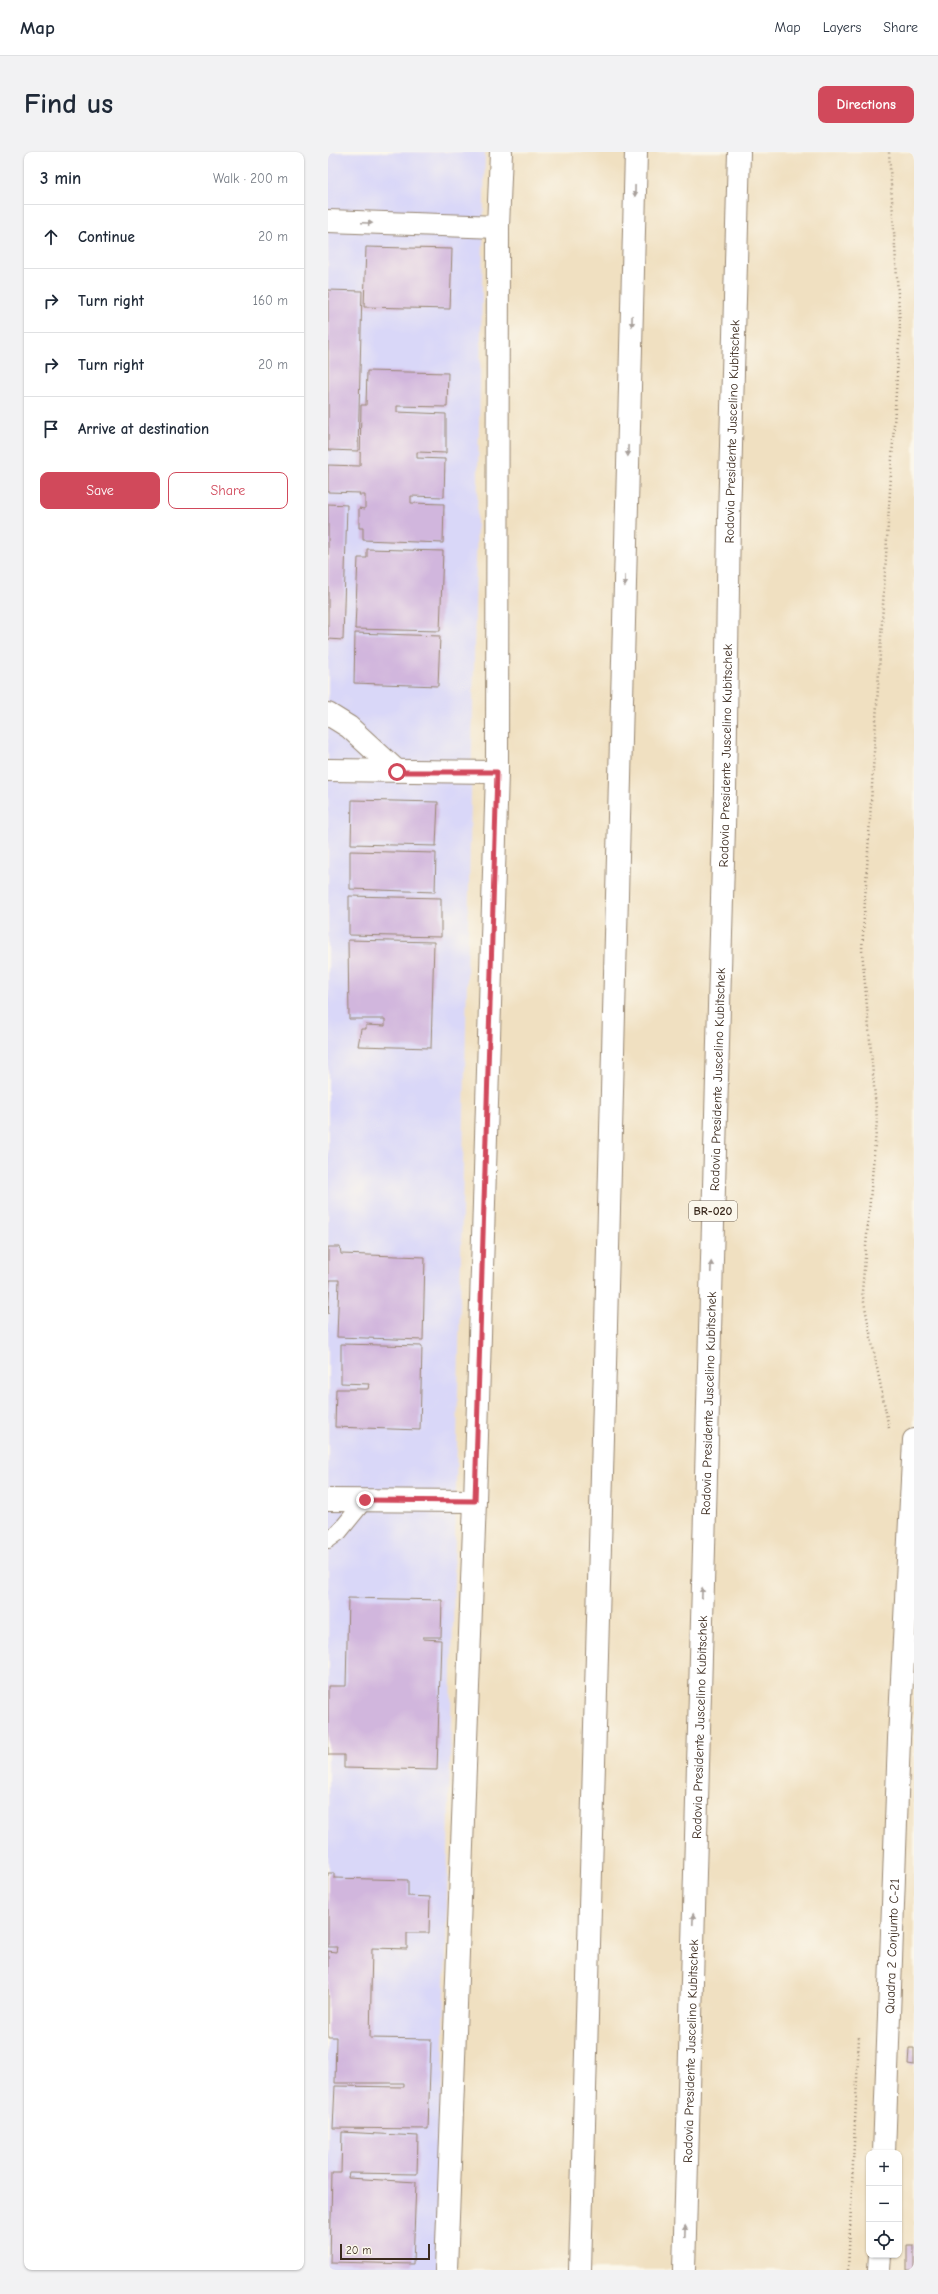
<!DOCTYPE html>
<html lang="en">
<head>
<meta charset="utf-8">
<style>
	:root { --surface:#fff; --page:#f2f2f3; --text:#1f2937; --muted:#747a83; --line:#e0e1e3; --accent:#d1495b }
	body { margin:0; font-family:"Comic Neue",sans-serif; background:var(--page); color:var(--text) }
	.controls { position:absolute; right:12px; bottom:12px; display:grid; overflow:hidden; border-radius:8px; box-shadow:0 1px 3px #0004 }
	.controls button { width:36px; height:36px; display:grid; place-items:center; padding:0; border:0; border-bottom:1px solid var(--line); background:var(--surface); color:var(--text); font:20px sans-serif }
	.scale { position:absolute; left:12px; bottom:10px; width:90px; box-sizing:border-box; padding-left:4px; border:2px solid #3b2a1e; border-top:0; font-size:11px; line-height:14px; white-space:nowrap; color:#3b2a1e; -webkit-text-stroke:3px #fbf7ec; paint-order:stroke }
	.stop { position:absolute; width:12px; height:12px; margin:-9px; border:3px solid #d1495b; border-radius:50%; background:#fff }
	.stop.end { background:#d1495b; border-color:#fff; box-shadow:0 1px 4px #0008 }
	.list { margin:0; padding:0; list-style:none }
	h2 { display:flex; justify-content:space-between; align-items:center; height:52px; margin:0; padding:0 16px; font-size:17px }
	h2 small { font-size:13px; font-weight:400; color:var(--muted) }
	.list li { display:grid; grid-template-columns:26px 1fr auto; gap:12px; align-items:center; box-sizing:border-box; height:64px; padding:0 16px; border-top:1px solid var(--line) }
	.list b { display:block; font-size:15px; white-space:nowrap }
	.list em { font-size:13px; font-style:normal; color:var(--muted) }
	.actions { display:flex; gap:8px; padding:12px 16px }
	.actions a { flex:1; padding:9px 0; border:1px solid var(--accent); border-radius:8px; text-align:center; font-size:14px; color:var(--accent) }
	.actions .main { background:var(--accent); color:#fff }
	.icon { flex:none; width:22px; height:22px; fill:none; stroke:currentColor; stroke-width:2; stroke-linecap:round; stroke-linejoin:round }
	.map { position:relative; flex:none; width:586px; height:2118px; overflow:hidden; border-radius:8px }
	header { display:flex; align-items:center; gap:24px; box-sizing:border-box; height:56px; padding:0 20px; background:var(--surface); border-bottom:1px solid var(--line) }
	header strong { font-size:19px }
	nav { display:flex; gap:22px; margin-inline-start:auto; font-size:14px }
	.intro { display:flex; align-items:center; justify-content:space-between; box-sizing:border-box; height:96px; padding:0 24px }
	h1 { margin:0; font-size:28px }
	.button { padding:10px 18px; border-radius:8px; background:var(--accent); color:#fff; font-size:14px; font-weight:700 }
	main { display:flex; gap:24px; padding:0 24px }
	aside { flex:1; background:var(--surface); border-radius:8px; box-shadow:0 1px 3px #0004 }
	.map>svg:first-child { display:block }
	.built { fill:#d9d7f8 }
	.building { fill:#d1b6dd }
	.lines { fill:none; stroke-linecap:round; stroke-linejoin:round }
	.lane-casing { stroke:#968570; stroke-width:18 }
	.street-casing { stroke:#968570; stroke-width:24 }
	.highway-casing { stroke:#968570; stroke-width:24 }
	.path { stroke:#968570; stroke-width:2.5; stroke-dasharray:1 3; stroke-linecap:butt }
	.lane { stroke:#fff; stroke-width:16 }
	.street { stroke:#fff; stroke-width:22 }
	.highway { stroke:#fff; stroke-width:22 }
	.oneway { fill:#a79f9a }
	.route { stroke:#d1495b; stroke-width:5 }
	.labels { text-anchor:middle; stroke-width:3.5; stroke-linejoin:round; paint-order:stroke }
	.shield { fill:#fbf7ec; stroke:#75685c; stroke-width:1 }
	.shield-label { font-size:12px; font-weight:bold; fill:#3b2a1e }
	.street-label { font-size:13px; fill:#3b2a1e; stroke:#fbf7ec }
</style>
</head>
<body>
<header>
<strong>Map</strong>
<nav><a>Map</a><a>Layers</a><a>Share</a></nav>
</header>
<div class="intro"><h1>Find us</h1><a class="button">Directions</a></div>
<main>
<aside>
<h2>3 min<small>Walk · 200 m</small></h2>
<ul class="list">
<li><svg class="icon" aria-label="ahead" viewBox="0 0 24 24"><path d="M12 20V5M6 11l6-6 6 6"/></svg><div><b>Continue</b></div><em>20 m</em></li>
<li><svg class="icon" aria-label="right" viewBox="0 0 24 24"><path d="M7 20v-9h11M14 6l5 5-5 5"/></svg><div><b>Turn right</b></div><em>160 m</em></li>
<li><svg class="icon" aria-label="right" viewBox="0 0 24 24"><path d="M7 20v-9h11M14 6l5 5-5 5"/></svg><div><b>Turn right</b></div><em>20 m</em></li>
<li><svg class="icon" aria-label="arrive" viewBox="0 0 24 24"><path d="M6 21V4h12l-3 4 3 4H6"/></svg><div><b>Arrive at destination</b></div></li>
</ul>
<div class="actions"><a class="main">Save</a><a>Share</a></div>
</aside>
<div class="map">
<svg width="586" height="2118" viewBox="0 0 586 2118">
	<rect width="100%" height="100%" fill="#fbf7ec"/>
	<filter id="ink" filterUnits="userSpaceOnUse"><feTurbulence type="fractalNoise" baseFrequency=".025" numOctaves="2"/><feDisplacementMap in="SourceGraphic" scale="8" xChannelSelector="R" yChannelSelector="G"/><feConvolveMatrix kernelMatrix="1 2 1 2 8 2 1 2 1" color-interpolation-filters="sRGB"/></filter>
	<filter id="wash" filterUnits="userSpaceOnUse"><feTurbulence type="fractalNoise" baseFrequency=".012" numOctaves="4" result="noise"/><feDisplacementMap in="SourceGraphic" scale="16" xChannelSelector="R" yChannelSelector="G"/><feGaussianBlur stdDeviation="0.9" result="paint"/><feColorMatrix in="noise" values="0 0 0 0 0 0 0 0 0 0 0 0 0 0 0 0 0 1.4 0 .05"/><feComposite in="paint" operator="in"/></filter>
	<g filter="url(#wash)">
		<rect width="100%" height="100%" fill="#f0e0c1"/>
		<path class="built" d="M0 0H157L111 2118H0Z"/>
		<g id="blocks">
			<path class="building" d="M38 95 124 97 122 157 36 155Z
				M0 138 34 139 30 299 0 298Z
				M39 219 120 221 119 255 69 254V260L118 262V301L89 300V306L117 307 116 345 83 344V351L116 352 115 391 35 388V376H31V356L37 357V343H31L32 341 0 340V313L32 314 33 253H38Z
				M0 352 19 353 15 488 0 487Z
				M39 397 115 399 112 479 27 477 30 406H39Z
				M27 481 112 484 110 534 26 531Z
				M24 648 110 650 108 694 23 692Z
				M22 699 108 701 107 740 22 737Z
				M21 744 113 746V785L21 783Z
				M20 788 106 790 103 896 30 894 33 877H38V873L57 874V867H21Z
				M0 1095H12L13 1102 97 1105 95 1188 9 1185 11 1128H2L0 1162Z
				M13 1192 94 1194 92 1278 7 1275 8 1237H40L41 1232 13 1231Z
				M20 1446 114 1448 113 1485H95V1487L113 1488 109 1618 16 1616V1603H0V1534H18Z
				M0 1721H6V1726L80 1728V1744L102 1745 101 1781H79V1797L44 1796 42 1886 103 1887 100 1977 5 1976 7 1934 76 1935V1931H7L8 1885H0V1799L8 1800 9 1795H0Z
				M581 1896H586V1913L580 1912Z
				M14 1980 90 1984 89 2022 21 2021 20 2026 88 2030 85 2112 2 2110 4 2021H13Z
				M579 2093H586V2118H579Z"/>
		</g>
	</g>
	<g filter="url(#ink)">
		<use href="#blocks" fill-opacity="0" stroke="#968570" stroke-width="1"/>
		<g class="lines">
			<g class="lane-casing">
				<path id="lane" d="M0 1388 11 1380 37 1348"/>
			</g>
			<g class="street-casing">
				<g id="street">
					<path d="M0 69 170 75"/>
					<path d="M0 562 21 575 69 619"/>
					<path d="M0 618 169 620"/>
					<path d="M0 1348 147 1349"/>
					<path id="s1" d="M556 2001 571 1587 586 1288"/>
					<path d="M118 2118 147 1349 169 620 170 75 173 0"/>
					<path d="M551 2118 552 2103"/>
				</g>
			</g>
			<g class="highway-casing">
				<g id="highway">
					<path d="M252 2118 277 1213 308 0"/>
					<path id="s2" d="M356 2118 397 638 401 367 411 0"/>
				</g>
			</g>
			<path class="path" d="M561 1276 534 1140 549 968 534 798 572 174 561 0
				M520 2118 531 1885"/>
			<use href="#lane" class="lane"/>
			<use href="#street" class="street"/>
			<use href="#highway" class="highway"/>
		</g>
		<defs><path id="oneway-solid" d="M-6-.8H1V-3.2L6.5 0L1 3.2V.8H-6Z"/></defs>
		<g class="oneway">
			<use href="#oneway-solid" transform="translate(307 39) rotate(91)"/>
			<use href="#oneway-solid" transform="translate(39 71) rotate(2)"/>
			<use href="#oneway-solid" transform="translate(304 169) rotate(91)"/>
			<use href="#oneway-solid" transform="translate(300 299) rotate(91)"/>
			<use href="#oneway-solid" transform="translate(297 429) rotate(91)"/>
			<use href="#oneway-solid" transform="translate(383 1115) rotate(-88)"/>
			<use href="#oneway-solid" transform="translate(374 1441) rotate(-88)"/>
			<use href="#oneway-solid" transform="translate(365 1767) rotate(-88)"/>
			<use href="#oneway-solid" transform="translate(357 2079) rotate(-88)"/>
		</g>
	</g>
	<g class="lines" filter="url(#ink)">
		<path class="route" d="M37 1348 147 1349 169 620H69"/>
	</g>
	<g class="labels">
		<rect class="shield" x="361" y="1049" width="48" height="20" rx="3"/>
		<g class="shield-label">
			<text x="385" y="1063">BR-020</text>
		</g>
		<g class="street-label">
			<text dy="5" stroke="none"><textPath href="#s2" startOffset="1839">Rodovia Presidente Juscelino Kubitschek</textPath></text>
			<text dy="5" stroke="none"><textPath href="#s2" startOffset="1515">Rodovia Presidente Juscelino Kubitschek</textPath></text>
			<text dy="5" stroke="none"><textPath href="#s2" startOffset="1191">Rodovia Presidente Juscelino Kubitschek</textPath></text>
			<text dy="5" stroke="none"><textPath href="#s2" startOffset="867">Rodovia Presidente Juscelino Kubitschek</textPath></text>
			<text dy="5" stroke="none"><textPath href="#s2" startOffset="543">Rodovia Presidente Juscelino Kubitschek</textPath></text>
			<text dy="5" stroke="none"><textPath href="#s1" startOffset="207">Quadra 2 Conjunto C-21</textPath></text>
			<text dy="5" stroke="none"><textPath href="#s2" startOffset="219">Rodovia Presidente Juscelino Kubitschek</textPath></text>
		</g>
	</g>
</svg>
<div class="controls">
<button>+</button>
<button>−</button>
<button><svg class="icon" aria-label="locate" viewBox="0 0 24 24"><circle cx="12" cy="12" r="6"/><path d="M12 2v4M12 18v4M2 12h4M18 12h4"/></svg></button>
</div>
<div class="scale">20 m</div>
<div class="stop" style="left:69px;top:620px"></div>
<div class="stop end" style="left:37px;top:1348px"></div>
</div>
</main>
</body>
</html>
